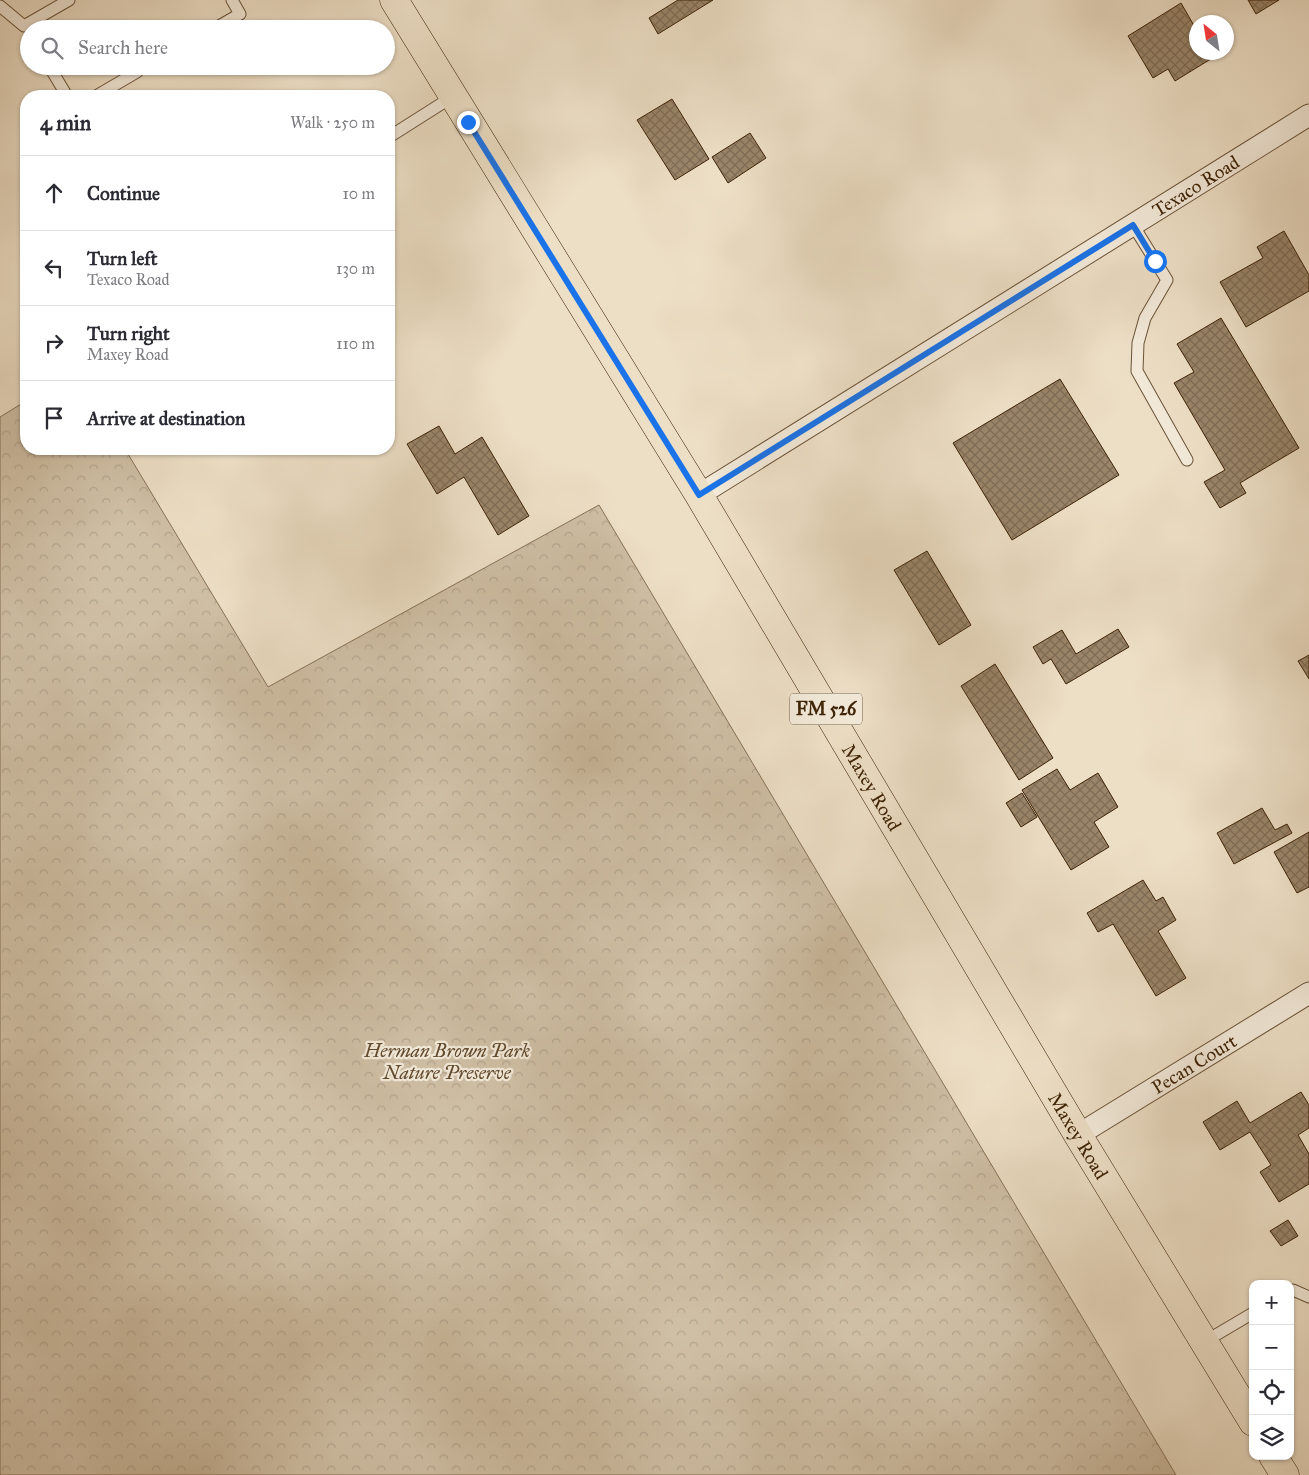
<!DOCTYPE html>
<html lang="en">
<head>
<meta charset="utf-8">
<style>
	:root { --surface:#fff; --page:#f7f7f7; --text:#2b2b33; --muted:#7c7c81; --line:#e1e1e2 }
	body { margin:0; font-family:"IM FELL Great Primer",serif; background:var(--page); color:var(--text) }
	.controls { position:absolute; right:15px; bottom:15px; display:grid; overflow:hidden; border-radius:10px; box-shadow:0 1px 4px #0004 }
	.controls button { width:45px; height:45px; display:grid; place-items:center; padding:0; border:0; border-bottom:1px solid var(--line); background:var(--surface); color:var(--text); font:25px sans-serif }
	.compass { position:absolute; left:1189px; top:15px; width:45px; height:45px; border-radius:50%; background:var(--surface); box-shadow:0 1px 4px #0004; rotate:330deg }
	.stop { position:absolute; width:15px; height:15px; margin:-11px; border:4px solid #1a73e8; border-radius:50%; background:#fff }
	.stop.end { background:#1a73e8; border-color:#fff; box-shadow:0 1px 5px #0008 }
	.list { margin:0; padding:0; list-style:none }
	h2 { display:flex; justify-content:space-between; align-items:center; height:65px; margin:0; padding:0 20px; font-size:21px }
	h2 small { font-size:16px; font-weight:400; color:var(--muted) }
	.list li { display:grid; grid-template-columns:32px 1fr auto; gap:15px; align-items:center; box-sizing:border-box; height:75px; padding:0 20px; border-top:1px solid var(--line) }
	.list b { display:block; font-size:19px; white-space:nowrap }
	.list p { margin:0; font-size:16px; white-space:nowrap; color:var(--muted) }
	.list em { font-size:16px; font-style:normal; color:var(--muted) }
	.icon { flex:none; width:28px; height:28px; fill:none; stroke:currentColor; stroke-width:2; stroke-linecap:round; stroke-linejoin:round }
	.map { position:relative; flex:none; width:1309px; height:1475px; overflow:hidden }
	.search { position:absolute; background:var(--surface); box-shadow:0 1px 4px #0004; left:20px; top:20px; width:375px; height:55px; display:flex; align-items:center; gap:12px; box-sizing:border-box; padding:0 18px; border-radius:28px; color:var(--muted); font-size:19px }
	.panel { position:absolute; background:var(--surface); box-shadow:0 1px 4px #0004; left:20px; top:90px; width:375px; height:365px; border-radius:20px }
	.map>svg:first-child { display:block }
	.forest { fill:url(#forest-crowns); stroke:#867156 }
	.building { fill:url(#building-cross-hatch); stroke:#3e2306 }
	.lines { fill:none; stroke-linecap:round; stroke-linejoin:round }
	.lane-casing { stroke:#6a5236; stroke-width:13 }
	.street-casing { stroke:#6a5236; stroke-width:23 }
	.primary-casing { stroke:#3e2306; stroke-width:29 }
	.lane { stroke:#f3eada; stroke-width:11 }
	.street { stroke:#f3eada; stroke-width:21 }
	.primary { stroke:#eddfc6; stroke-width:28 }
	.route { stroke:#1a73e8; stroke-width:6 }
	.labels { text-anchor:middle; stroke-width:4.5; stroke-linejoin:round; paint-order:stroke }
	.shield { fill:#f3eada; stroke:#745f46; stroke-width:1 }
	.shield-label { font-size:18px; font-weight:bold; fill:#3e2306 }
	.street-label { font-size:19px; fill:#3e2306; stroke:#f3eada }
	.park-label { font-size:19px; font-style:italic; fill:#624a2e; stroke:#f3eada }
</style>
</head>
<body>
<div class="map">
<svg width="1309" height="1475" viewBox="0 0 1309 1475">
	<defs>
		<pattern id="forest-crowns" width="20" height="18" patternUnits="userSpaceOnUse" patternTransform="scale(1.25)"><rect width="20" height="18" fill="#cfbfa5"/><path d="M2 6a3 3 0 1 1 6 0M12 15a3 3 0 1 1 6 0" fill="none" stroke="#b3a48d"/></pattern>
		<pattern id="building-cross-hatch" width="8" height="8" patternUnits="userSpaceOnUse" patternTransform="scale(1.25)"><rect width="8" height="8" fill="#99856a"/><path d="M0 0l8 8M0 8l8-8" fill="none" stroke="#7e6c55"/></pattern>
	</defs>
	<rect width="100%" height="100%" fill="#eddfc6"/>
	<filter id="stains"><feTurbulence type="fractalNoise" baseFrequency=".004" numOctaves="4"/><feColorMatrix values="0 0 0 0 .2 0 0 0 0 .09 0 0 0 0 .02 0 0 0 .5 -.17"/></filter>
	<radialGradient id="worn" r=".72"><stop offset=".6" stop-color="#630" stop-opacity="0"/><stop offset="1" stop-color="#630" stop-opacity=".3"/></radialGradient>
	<path class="forest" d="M26 401V449H125L268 687 599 505 1176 1475H0V417Z"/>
	<path class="building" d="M678 0H713L658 34 649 18Z
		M1248 0H1279L1256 14Z
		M1181 3 1196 29V52H1211L1214 57 1175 81 1168 69 1153 78 1128 36Z
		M672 99 709 159 675 180 637 120Z
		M750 133 766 158 728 183 712 157Z
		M1284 231 1309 275V291L1246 327 1220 282 1263 258 1257 247Z
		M1221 318 1299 448 1240 483 1246 493 1220 508 1204 482 1225 470 1174 383 1194 372 1177 344Z
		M1060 379 1119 475 1012 540 953 443Z
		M439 426 455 454 482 437 529 516 498 535 464 477 437 494 407 444Z
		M927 551 971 625 939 645 894 570Z
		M1118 629 1129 647 1066 684 1051 659 1043 664 1033 647 1062 630 1076 654Z
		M1309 655V679L1298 661Z
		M995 664 1053 758 1019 780 961 686Z
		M1057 769 1070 790 1098 773 1118 807 1094 822 1109 847 1071 870 1022 790Z
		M1022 793 1037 817 1021 827 1006 803Z
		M1262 808 1275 830 1287 824 1292 833 1234 864 1217 833Z
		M1309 832V887L1297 893 1274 852Z
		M1143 880 1156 901 1163 897 1176 920 1158 931 1186 978 1156 996 1113 924 1098 932 1087 913Z
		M1301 1092 1309 1105V1128L1298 1135 1309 1154V1184L1279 1202 1260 1172 1271 1165 1250 1132 1220 1150 1203 1122 1237 1101 1250 1123Z
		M1288 1220 1298 1236 1281 1246 1270 1231Z"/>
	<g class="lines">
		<g class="lane-casing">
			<path id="lane" d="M0 6 24 26 69 0
				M214 29 240 14 232 0
				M49 66 67 96
				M96 96 137 72
				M389 137 452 97
				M1133 225 1167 280 1145 318 1138 343 1137 371 1187 460
				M1290 1291 1293 1290 1309 1297
				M1204 1342 1253 1313"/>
		</g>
		<g class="street-casing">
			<g id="street">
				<path id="s1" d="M699 495 1309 115"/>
				<path id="s2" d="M1078 1135 1309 993"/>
			</g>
		</g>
		<g class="primary-casing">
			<g id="primary">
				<path id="s3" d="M394 0 699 495 1078 1135 1253 1422"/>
				<path d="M1273 1456 1285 1475"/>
			</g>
		</g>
		<use href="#lane" class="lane"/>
		<use href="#street" class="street"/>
		<use href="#primary" class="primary"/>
	</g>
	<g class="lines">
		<path class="route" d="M468 122 699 495 1133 225 1155 261"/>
	</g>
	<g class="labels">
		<rect class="shield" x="790" y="693.5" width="72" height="31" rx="4"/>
		<g class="shield-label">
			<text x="826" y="715">FM 526</text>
		</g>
		<g class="street-label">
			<text dy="7" stroke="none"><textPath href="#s1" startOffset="585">Texaco Road</textPath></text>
			<text dy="7" stroke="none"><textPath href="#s3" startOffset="921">Maxey Road</textPath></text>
			<text dy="7" stroke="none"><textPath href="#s2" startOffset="136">Pecan Court</textPath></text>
			<text dy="7" stroke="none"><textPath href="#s3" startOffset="1326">Maxey Road</textPath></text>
		</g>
		<g class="park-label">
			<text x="447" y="1057">Herman Brown Park<tspan x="447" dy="22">Nature Preserve</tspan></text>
		</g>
	</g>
	<rect width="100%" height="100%" filter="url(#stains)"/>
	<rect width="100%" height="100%" fill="url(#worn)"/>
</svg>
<div class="controls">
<button>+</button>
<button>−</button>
<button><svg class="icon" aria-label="locate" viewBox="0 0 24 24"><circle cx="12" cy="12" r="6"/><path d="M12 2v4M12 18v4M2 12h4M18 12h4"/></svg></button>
<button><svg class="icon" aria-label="layers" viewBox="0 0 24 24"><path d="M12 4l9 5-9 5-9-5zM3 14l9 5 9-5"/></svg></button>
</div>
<svg class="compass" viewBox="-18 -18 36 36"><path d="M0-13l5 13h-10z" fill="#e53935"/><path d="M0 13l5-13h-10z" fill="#7c7c81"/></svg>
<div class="stop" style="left:1155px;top:261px"></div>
<div class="stop end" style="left:468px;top:122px"></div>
<div class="search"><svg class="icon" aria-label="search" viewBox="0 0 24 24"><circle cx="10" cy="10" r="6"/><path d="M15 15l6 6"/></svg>Search here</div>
<section class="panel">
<h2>4 min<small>Walk · 250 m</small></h2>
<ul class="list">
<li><svg class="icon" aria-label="ahead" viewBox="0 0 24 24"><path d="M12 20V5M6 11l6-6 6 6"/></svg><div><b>Continue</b></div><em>10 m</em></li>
<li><svg class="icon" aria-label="left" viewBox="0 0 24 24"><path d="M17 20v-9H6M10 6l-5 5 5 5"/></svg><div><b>Turn left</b><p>Texaco Road</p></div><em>130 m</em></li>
<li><svg class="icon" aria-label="right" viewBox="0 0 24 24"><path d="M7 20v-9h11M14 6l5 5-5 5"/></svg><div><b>Turn right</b><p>Maxey Road</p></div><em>110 m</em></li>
<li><svg class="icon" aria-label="arrive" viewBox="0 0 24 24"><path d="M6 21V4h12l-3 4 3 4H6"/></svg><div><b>Arrive at destination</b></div></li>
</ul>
</section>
</div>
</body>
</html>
